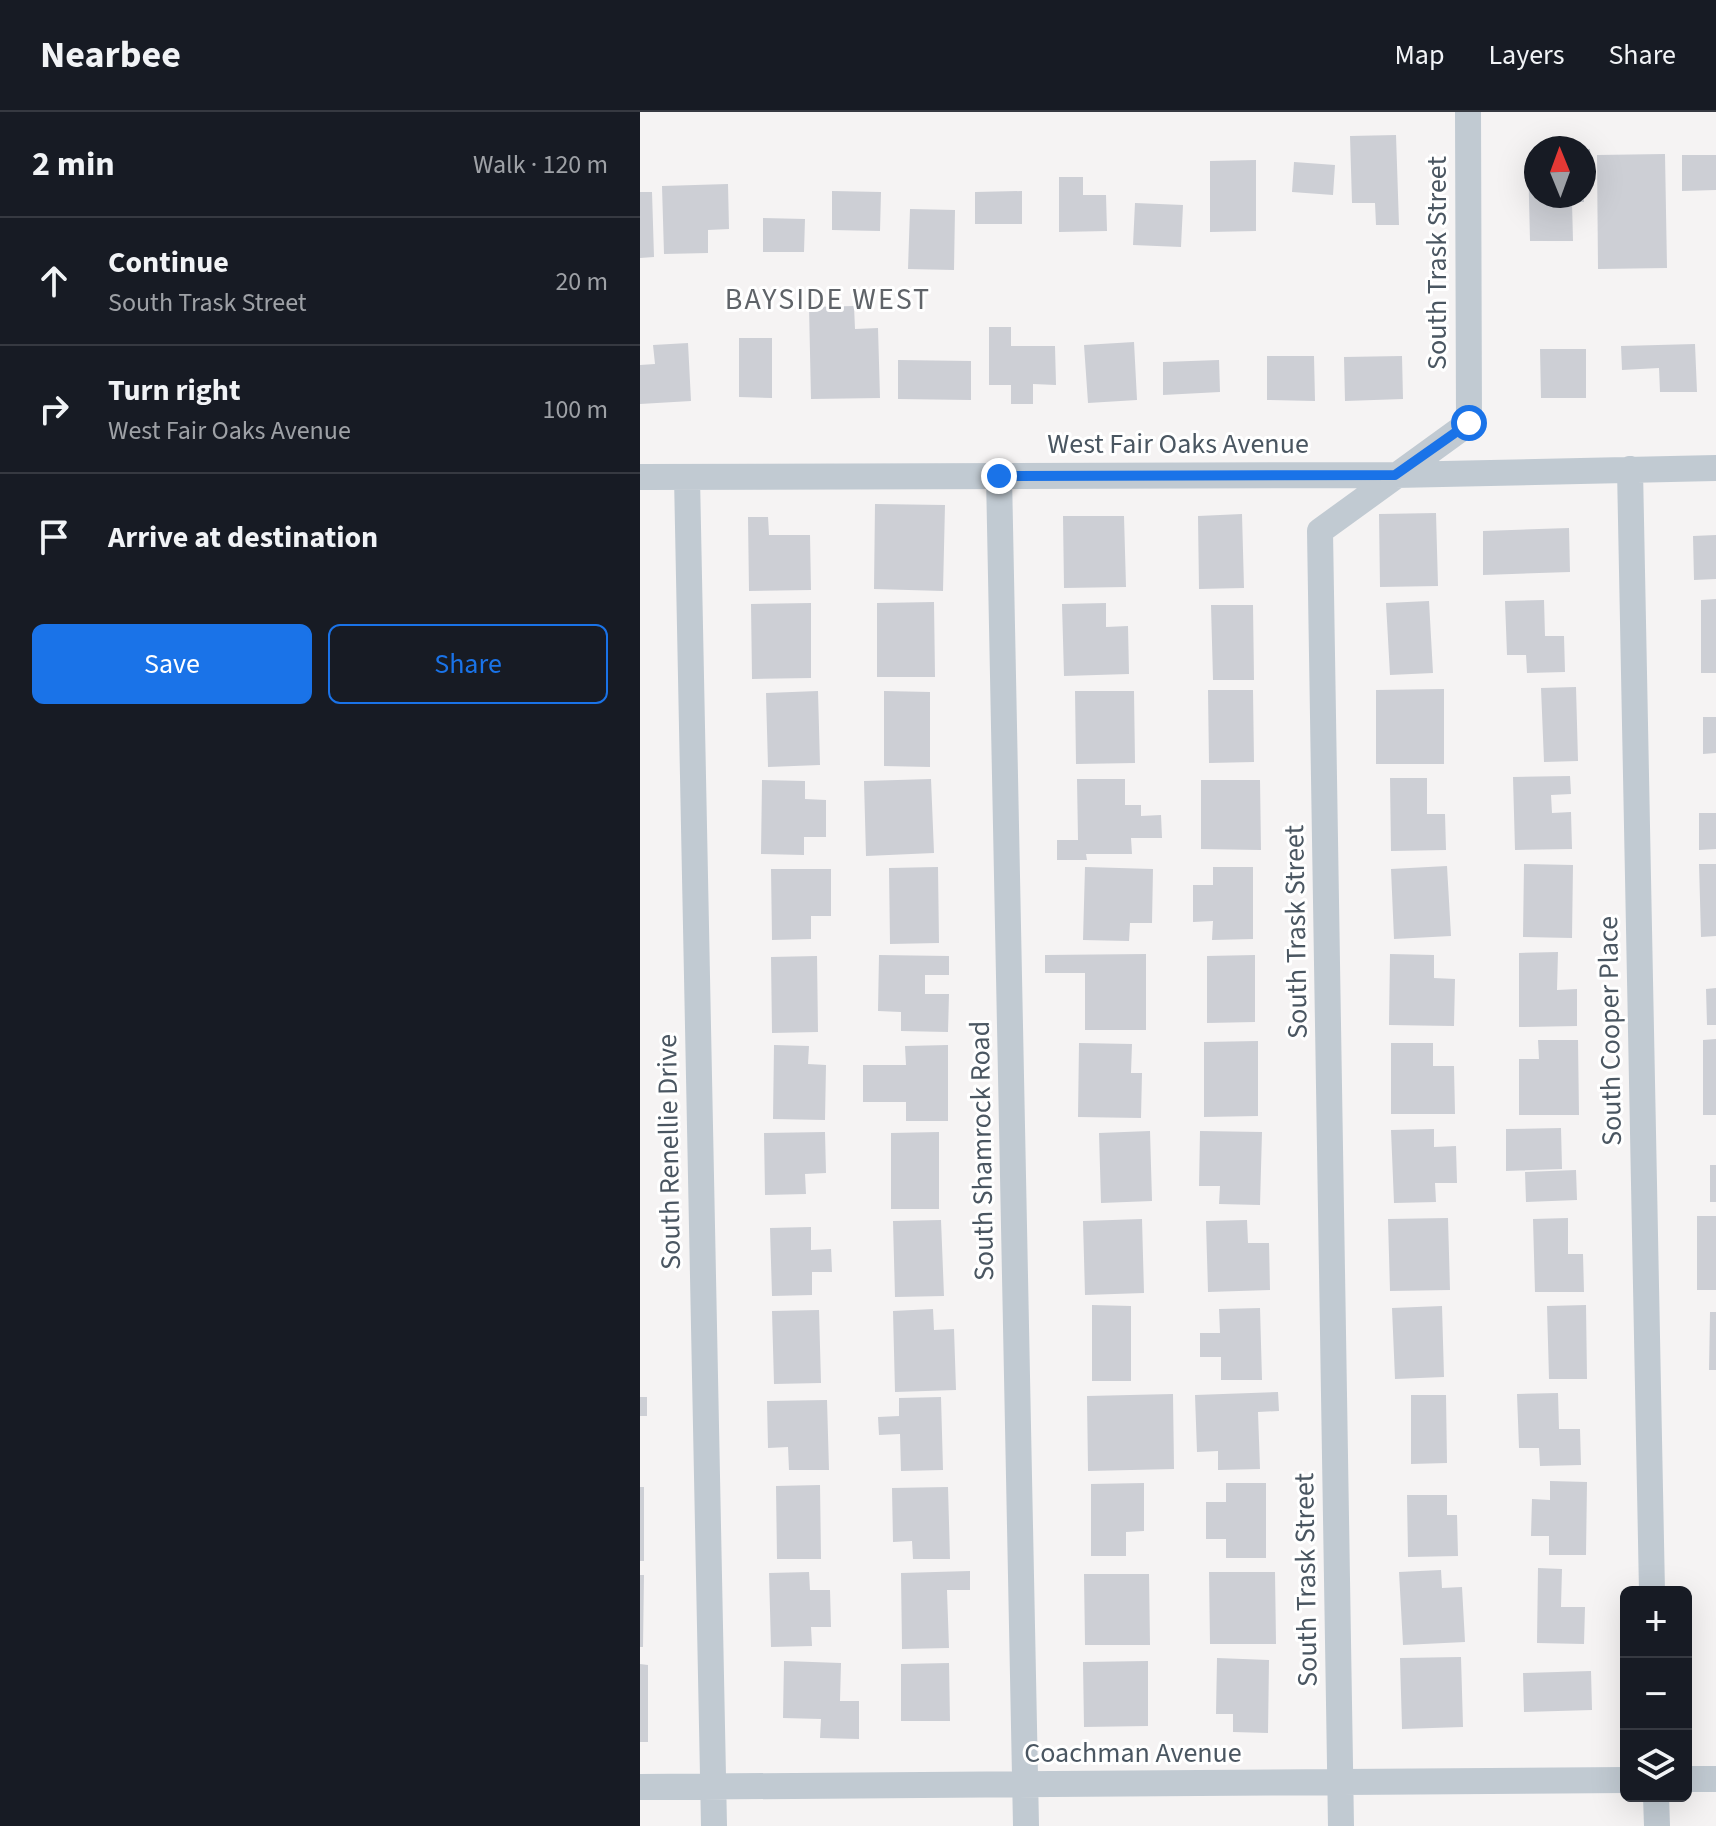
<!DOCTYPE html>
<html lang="en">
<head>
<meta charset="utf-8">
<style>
	:root { --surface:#171b24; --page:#242831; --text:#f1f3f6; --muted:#9ea1a6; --line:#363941; --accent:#1a73e8 }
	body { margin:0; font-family:"Source Sans 3",sans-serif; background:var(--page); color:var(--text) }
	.controls { position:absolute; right:24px; bottom:24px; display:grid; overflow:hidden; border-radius:12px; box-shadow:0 8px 32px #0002 }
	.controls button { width:72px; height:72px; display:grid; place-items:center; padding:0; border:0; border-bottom:2px solid var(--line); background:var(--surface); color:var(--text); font:40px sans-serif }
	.compass { position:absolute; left:884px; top:24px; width:72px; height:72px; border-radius:50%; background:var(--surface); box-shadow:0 8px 32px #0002; rotate:359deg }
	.stop { position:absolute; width:24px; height:24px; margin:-18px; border:6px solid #1a73e8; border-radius:50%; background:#fff }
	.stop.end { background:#1a73e8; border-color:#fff; box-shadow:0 2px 8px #0008 }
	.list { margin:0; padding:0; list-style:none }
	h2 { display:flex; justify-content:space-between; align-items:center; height:104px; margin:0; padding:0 32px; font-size:34px }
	h2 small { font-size:26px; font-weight:400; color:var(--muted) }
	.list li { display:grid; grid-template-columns:52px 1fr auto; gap:24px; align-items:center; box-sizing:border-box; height:128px; padding:0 32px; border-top:2px solid var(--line) }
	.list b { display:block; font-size:30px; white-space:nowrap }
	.list p { margin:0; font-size:26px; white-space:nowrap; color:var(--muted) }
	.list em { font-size:26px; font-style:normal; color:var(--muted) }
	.actions { display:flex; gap:16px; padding:24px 32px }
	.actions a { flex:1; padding:18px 0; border:2px solid var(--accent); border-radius:12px; text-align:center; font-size:28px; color:var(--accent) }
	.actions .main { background:var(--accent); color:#fff }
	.icon { flex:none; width:44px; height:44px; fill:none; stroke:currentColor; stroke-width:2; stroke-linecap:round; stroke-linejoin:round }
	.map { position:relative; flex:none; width:1076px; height:1714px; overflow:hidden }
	header { display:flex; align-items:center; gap:48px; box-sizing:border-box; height:112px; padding:0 40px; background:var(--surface); border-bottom:2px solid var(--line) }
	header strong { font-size:38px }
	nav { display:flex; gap:44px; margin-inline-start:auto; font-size:28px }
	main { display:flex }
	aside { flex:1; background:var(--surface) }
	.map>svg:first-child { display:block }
	.building { fill:#cdcfd5 }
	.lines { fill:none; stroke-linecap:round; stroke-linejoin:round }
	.minor { stroke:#c1cad2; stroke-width:26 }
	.route { stroke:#1a73e8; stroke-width:10 }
	.labels { text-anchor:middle; stroke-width:6; stroke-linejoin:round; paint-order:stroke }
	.street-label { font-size:28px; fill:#4a5661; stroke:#fff }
	.neighbourhood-label { font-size:30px; letter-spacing:2px; fill:#5f6368; stroke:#fff }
</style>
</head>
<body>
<header>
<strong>Nearbee</strong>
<nav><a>Map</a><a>Layers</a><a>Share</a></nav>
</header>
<main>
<aside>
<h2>2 min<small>Walk · 120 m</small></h2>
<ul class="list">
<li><svg class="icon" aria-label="ahead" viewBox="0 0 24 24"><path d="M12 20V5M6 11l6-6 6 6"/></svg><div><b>Continue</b><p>South Trask Street</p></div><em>20 m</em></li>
<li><svg class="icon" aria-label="right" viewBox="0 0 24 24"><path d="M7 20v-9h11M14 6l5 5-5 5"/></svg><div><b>Turn right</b><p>West Fair Oaks Avenue</p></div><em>100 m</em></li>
<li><svg class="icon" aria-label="arrive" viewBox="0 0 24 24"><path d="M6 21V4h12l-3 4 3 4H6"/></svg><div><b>Arrive at destination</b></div></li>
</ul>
<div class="actions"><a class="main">Save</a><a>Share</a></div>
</aside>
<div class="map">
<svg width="1076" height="1714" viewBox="0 0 1076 1714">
	<rect width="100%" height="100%" fill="#f5f3f3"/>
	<path class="building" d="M756 23 759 113H736L735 91H712L710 24Z
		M944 37H950L951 63H944Z
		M1025 42 1027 156 958 157 957 43Z
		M1042 43H1076V78L1042 79Z
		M888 44H896V84H944V90H932L933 129H890Z
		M616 48V119L570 120V49Z
		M654 50 695 53 693 83 652 80Z
		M419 65H443V83H466L467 119 419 120Z
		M88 72 89 117 68 118V141L24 142 22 74Z
		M192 79 241 80 240 119 192 118Z
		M382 79V112H335V80Z
		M0 80H12L14 145 0 146Z
		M495 91 543 93 541 135 493 133Z
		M270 97 315 98 314 158 268 157Z
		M123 106 165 107 164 140H123Z
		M214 194 215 217 238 216 240 286 171 287 169 195Z
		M349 215H371V234H415L416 273 393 272V292H371V273H349Z
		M99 226H132V286L99 285Z
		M494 230 497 288 448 291 444 233Z
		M48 231 51 289 0 292V253L15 252 13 233Z
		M1055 232 1057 280H1020L1019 256 982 258 981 234Z
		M900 237H946V286H901Z
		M627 244H674L675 289 627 288Z
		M762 244 763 287 705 289 704 245Z
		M258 248 331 249V288L258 287Z
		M579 248 580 280 523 283V250Z
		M235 392 305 393 303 479 234 477Z
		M796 401 798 474 740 475 739 402Z
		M602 402 604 476 559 477 558 404Z
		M423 404H484L486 475 424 476Z
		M108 405H128L129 423H170L171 478 109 479Z
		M929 416 930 460 843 463V419Z
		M1076 423V467L1054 468 1053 424Z
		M1076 487V561H1061V488Z
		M904 488 905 524H924L925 560 887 561 886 543H867L865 489Z
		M789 489 793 561 750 563 746 491Z
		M294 490 295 565H237V491Z
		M171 491V566L112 567 111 492Z
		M466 491V515L488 514 489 562 424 564 422 492Z
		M571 493H613L614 568H573Z
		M936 575 938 649 904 650 901 576Z
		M804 577V652H736V578Z
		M568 578H613L614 650 569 651Z
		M178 579 180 653 128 655 126 581Z
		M244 579 290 580V655L244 654Z
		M435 579H494L495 651 436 652Z
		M1063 605H1076V641L1063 642Z
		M930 664 931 682 911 683 912 701 931 700 932 737 875 738 873 665Z
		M750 666H787V702H805L806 738 751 739Z
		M291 667 294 741 226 744 224 669Z
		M437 667H485V693H501V704L521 703 522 726H491L492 742H446L447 748H417V728H438Z
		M122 668 165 669V687L186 688V725H164V743L121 742Z
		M561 668H620L621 738 561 737Z
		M1059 701H1076V737L1059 738Z
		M884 752 933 753 932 826 883 825Z
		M1059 752H1076V824L1061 825Z
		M807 754 811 824 754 827 751 757Z
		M298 755 299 831 250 832 249 756Z
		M445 755 513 757 512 811H490L489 829 443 828Z
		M573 755H613V827L572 828 573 809 553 810V773H573Z
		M131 757H191V804H171V827L132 828Z
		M918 840 917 878 937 877V914L879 915V841Z
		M506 842V918H445V861H405V843Z
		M750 842 794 843V866L815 867 814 914 749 913Z
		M239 843 309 844V863H285V882H309L308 920 261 919V900L238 899Z
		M615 843V910L567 911V844Z
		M177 844 178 920 132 921 131 845Z
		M1076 876V913H1067L1066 877Z
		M1076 927V1003H1063V928Z
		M898 928H938L939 1003H879V947H899Z
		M618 929V1004L564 1005V930Z
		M439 931 492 932 491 961H502L501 1006 438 1005Z
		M751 931H793V954H814L815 1002H751Z
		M134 933 169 934 168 952 186 953 185 1008 133 1007Z
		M308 933V1009H266V990H223V953H266L265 934Z
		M921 1016 922 1057 866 1059V1017Z
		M794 1017V1035L816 1034 817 1071H795L796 1090 754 1091 751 1018Z
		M510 1019 512 1089 461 1091 459 1021Z
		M560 1019 622 1020 620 1093 579 1092 580 1074H559Z
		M185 1020 186 1061 165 1062 166 1082 125 1083 124 1021Z
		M299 1020V1097H251V1021Z
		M1070 1053H1076V1090H1070Z
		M936 1058 937 1088 886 1090 885 1060Z
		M1057 1104H1076V1178H1057Z
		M808 1106 810 1178 750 1179 748 1107Z
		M928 1106V1142H943L944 1180H895L893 1107Z
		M502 1107 504 1181 445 1183 443 1109Z
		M301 1108 304 1184 255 1185 253 1109Z
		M607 1108 608 1131H629L630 1178 568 1180 566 1109Z
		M171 1115V1138L191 1137 192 1160H172V1183L132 1184 130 1116Z
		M452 1193 491 1194V1269H452Z
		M946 1193 947 1267H909L907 1194Z
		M802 1194 804 1265 755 1267 752 1196Z
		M620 1196 622 1268H581V1245H560V1221H580L579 1197Z
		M293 1197 294 1218 314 1217 316 1278 255 1280 253 1199Z
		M179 1198 181 1271 134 1272 132 1199Z
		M1070 1200H1076V1258H1069Z
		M638 1280 639 1299 618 1300 620 1357 578 1358V1339L557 1340 555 1283Z
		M918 1281 919 1317H940L941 1353 900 1354 899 1336H879L877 1282Z
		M533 1282 534 1357 448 1359 447 1284Z
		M771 1283H806L807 1351 771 1352Z
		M0 1285H7V1304H0Z
		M301 1285 303 1358 261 1359 260 1322 239 1323 238 1305 259 1304V1286Z
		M187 1288 189 1358H149L148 1335 128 1336 127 1289Z
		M910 1369 947 1370 946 1443H909V1424H891L892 1387 910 1388Z
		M504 1371V1419L486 1420V1444H451V1372Z
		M586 1371H626V1446H586V1427H566V1390H586Z
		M180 1373 181 1447H137L136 1374Z
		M0 1375H4V1449H0Z
		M308 1375 310 1447H273L272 1429 253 1430 252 1376Z
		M767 1383H807V1403H817L818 1444 768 1445Z
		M898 1456 922 1457 921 1495H945L944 1532 897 1531Z
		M801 1458 802 1476 822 1475 825 1530 763 1533 759 1460Z
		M330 1459V1478H307L309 1536 262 1537 261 1461Z
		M169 1460 170 1478H190L191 1515H171L172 1534 131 1535 129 1461Z
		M569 1460H635L636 1532H570Z
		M444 1462H509L510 1533H445Z
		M0 1463H4L3 1535H0Z
		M821 1545 823 1615 762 1617 760 1546Z
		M577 1546 629 1548 628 1621 593 1620V1602H576Z
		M144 1549 201 1551 200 1589H219V1627L180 1626 181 1607 143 1606Z
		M508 1549V1614L444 1615 443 1550Z
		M309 1551 310 1609H261V1552Z
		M0 1552 8 1553V1630H0Z
		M951 1559 952 1598 884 1600 883 1561Z"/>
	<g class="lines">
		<path class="minor" d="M990 357 1012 1480
			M359 364 386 1714
			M0 365 755 363 1076 356
			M47 365 74 1714
			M1046 1667H1076
			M0 1675 986 1668
			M1016 1684 1017 1714
			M701 1714 680 419 829 311 828 0"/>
	</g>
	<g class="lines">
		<path class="route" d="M359 364 755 363 829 311"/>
	</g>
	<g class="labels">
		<g class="street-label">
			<text transform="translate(796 151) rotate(-90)" y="10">South Trask Street</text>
			<text x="538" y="341">West Fair Oaks Avenue</text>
			<text transform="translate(655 820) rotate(-91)" y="10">South Trask Street</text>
			<text transform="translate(969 919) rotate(-91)" y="10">South Cooper Place</text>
			<text transform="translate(341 1039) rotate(-91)" y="10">South Shamrock Road</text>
			<text transform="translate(28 1040) rotate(-91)" y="10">South Renellie Drive</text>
			<text transform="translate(665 1468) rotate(-91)" y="10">South Trask Street</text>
			<text x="493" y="1650">Coachman Avenue</text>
		</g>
		<g class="neighbourhood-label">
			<text x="188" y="197">BAYSIDE WEST</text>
		</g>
	</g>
</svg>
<div class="controls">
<button>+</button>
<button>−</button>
<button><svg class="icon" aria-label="layers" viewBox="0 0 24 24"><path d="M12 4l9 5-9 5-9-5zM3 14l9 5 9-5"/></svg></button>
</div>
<svg class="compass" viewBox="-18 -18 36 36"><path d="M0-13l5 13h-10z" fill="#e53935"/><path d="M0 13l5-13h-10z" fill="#9ea1a6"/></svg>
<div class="stop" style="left:829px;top:311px"></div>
<div class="stop end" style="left:359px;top:364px"></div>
</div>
</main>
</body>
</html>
